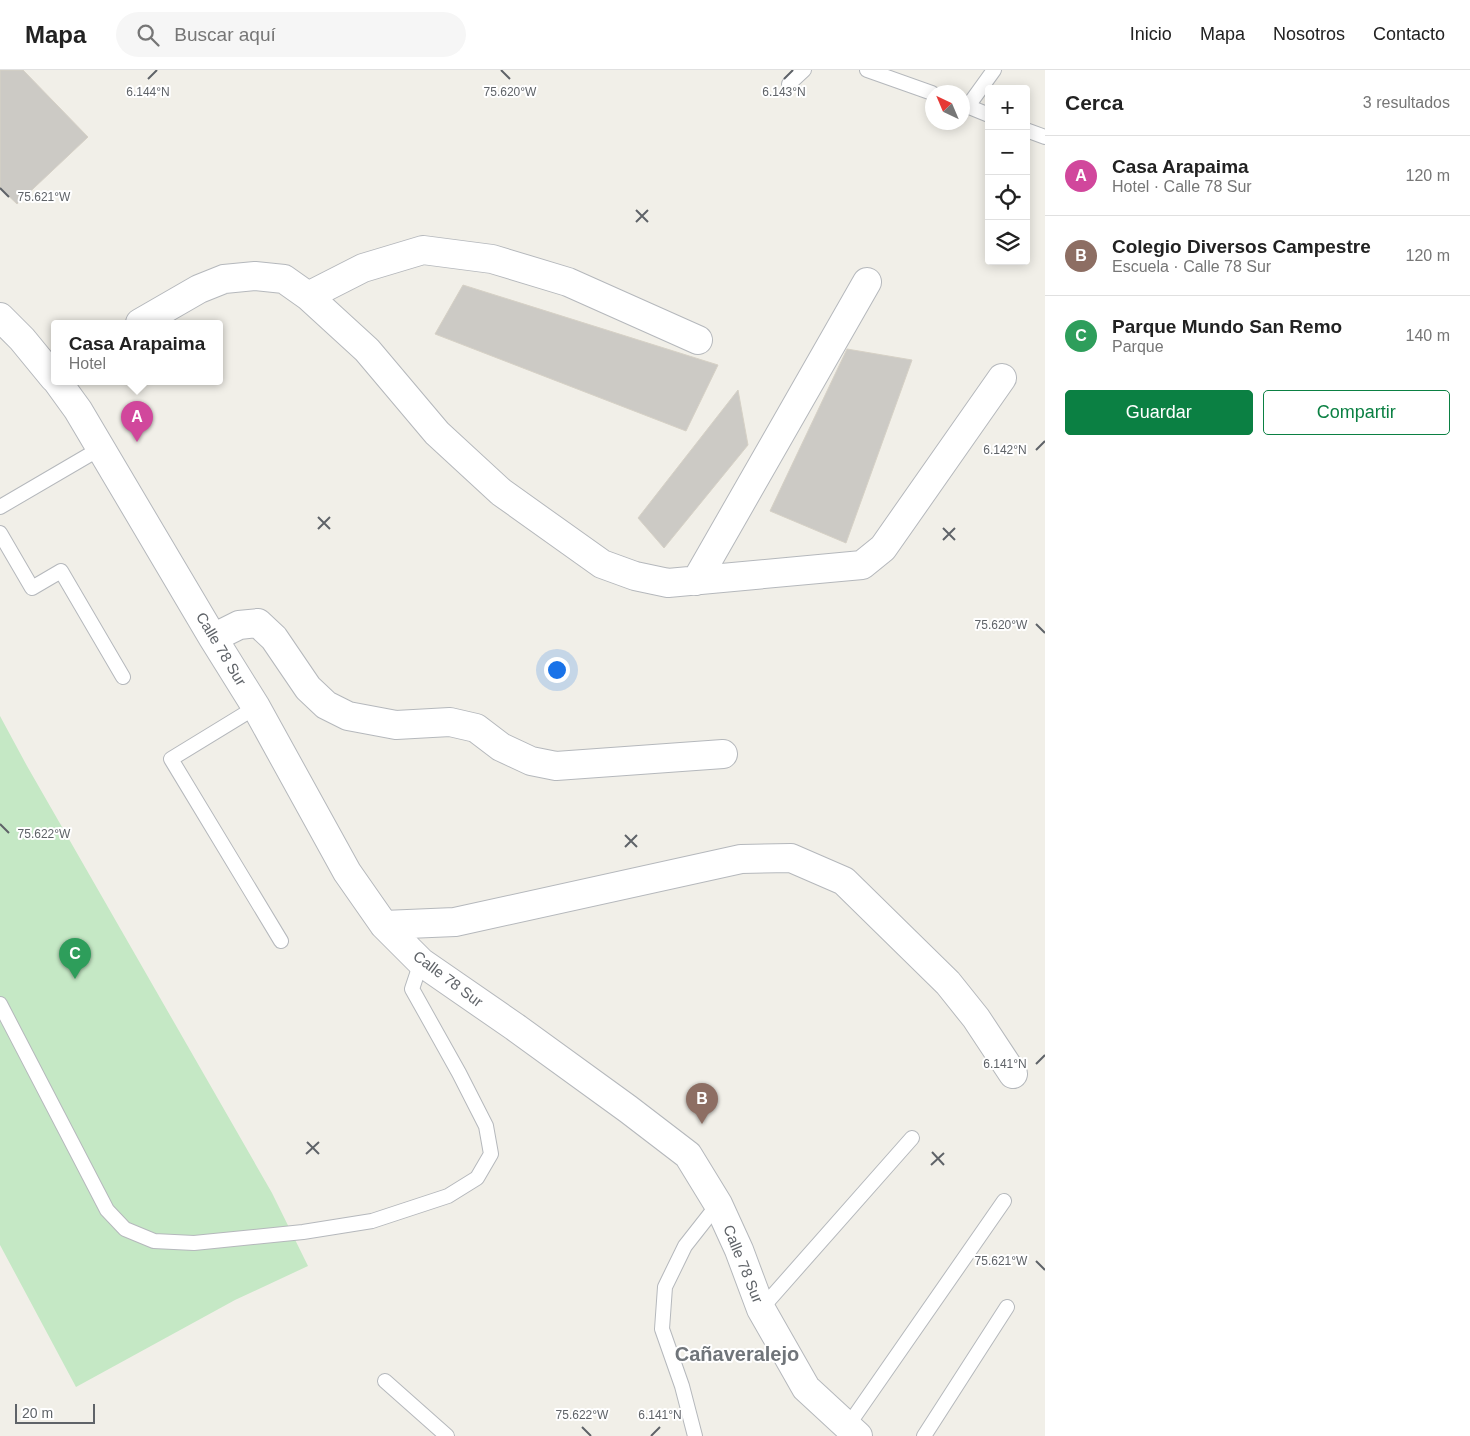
<!DOCTYPE html>
<html lang="es">
<head>
<meta charset="utf-8">
<style>
	:root { --surface:#fff; --page:#f6f6f6; --text:#222; --muted:#767676; --line:#e0e0e0; --accent:#0b8043 }
	body { margin:0; font-family:Helvetica,sans-serif; background:var(--page); color:var(--text) }
	.controls { position:absolute; right:15px; top:15px; display:grid; overflow:hidden; border-radius:5px; box-shadow:0 2px 12px #0003 }
	.controls button { width:45px; height:45px; display:grid; place-items:center; padding:0; border:0; border-bottom:1px solid var(--line); background:var(--surface); color:var(--text); font:25px sans-serif }
	.compass { position:absolute; left:925px; top:15px; width:45px; height:45px; border-radius:50%; background:var(--surface); box-shadow:0 2px 12px #0003; rotate:316deg }
	.scale { position:absolute; left:15px; bottom:12px; width:80px; box-sizing:border-box; padding-left:5px; border:2px solid #5f6368; border-top:0; font-size:14px; line-height:18px; white-space:nowrap; color:#5f6368; -webkit-text-stroke:4px #fff; paint-order:stroke }
	.you { position:absolute; left:556px; top:599px; width:18px; height:18px; margin:-12px; border:4px solid #fff; border-radius:50%; background:#1a73e8; box-shadow:0 0 0 8px #1a73e833 }
	.badge { display:grid; place-items:center; width:32px; height:32px; border-radius:50%; background:var(--accent); color:#fff; font-size:16px; font-weight:700 }
	.pin { position:absolute; translate:-50% -41px; filter:drop-shadow(0 1px 2px #0008) }
	.pin::after { content:''; position:absolute; top:26px; width:18px; height:15px; background:inherit; clip-path:polygon(0 0,100% 0,50% 100%) }
	.popup { position:absolute; left:51px; top:250px; width:172px; height:65px; box-sizing:border-box; display:grid; place-content:center; border-radius:5px; background:var(--surface); filter:drop-shadow(0 1px 4px #0005); font-size:16px; white-space:nowrap; color:var(--muted) }
	.popup b { font-size:19px; color:var(--text) }
	.popup::after { content:''; position:absolute; left:50%; top:100%; margin-left:-10px; border:10px solid transparent; border-top-color:var(--surface) }
	.list { margin:0; padding:0; list-style:none }
	h2 { display:flex; justify-content:space-between; align-items:center; height:65px; margin:0; padding:0 20px; font-size:21px }
	h2 small { font-size:16px; font-weight:400; color:var(--muted) }
	.list li { display:grid; grid-template-columns:32px 1fr auto; gap:15px; align-items:center; box-sizing:border-box; height:80px; padding:0 20px; border-top:1px solid var(--line) }
	.list b { display:block; font-size:19px; white-space:nowrap }
	.list p { margin:0; font-size:16px; white-space:nowrap; color:var(--muted) }
	.list em { font-size:16px; font-style:normal; color:var(--muted) }
	.actions { display:flex; gap:10px; padding:15px 20px }
	.actions a { flex:1; padding:11px 0; border:1px solid var(--accent); border-radius:5px; text-align:center; font-size:18px; color:var(--accent) }
	.actions .main { background:var(--accent); color:#fff }
	.icon { flex:none; width:28px; height:28px; fill:none; stroke:currentColor; stroke-width:2; stroke-linecap:round; stroke-linejoin:round }
	.map { position:relative; flex:none; width:1045px; height:1366px; overflow:hidden }
	header { display:flex; align-items:center; gap:30px; box-sizing:border-box; height:70px; padding:0 25px; background:var(--surface); border-bottom:1px solid var(--line) }
	header strong { font-size:24px }
	nav { display:flex; gap:28px; margin-inline-start:auto; font-size:18px }
	.search { width:350px; height:45px; background:var(--page); display:flex; align-items:center; gap:12px; box-sizing:border-box; padding:0 18px; border-radius:28px; color:var(--muted); font-size:19px }
	main { display:flex }
	aside { flex:1; background:var(--surface) }
	.map>svg:first-child { display:block }
	.green { fill:#c5e8c5 }
	.building { fill:#cccac5; stroke:#d6d1c6 }
	.lines { fill:none; stroke-linecap:round; stroke-linejoin:round }
	.service-casing { stroke:#b5b8bc; stroke-width:16 }
	.minor-casing { stroke:#b5b8bc; stroke-width:30 }
	.service { stroke:#fff; stroke-width:14 }
	.minor { stroke:#fff; stroke-width:28 }
	.ticks { fill:none; stroke:#5f6368; stroke-width:2 }
	.labels { text-anchor:middle; stroke-width:4; stroke-linejoin:round; paint-order:stroke }
	.street-label { font-size:15px; fill:#5f6368; stroke:#fff }
	.district-label { font-size:20px; font-weight:bold; fill:#70757a; stroke:#fff }
	.ticks-label { font-size:12px; text-anchor:middle; fill:#5f6368; stroke:#fff; stroke-width:4; stroke-linejoin:round; paint-order:stroke }
</style>
</head>
<body>
<header>
<strong>Mapa</strong>
<div class="search"><svg class="icon" aria-label="search" viewBox="0 0 24 24"><circle cx="10" cy="10" r="6"/><path d="M15 15l6 6"/></svg>Buscar aquí</div>
<nav><a>Inicio</a><a>Mapa</a><a>Nosotros</a><a>Contacto</a></nav>
</header>
<main>
<div class="map">
<svg width="1045" height="1366" viewBox="0 0 1045 1366">
	<rect width="100%" height="100%" fill="#f1efe8"/>
	<path class="green" d="M0 646 27 696 272 1123 308 1196 235 1230 76 1317 0 1175Z"/>
	<path class="building" d="M0 0H23L88 67 17 134 0 118Z
		M463 215 718 295 686 361 435 264Z
		M847 279 912 290 846 473 770 441Z
		M738 320 748 375 664 478 638 448Z"/>
	<g class="lines">
		<g class="service-casing">
			<path id="service" d="M867 0 932 23
				M789 14 804 0
				M962 34 989 45
				M968 36 994 0
				M1026 60 1045 67
				M0 437 101 378
				M0 463 32 518 61 501 123 607
				M256 637 171 689 281 871
				M0 934 107 1140 125 1159 154 1171 194 1173 303 1162 372 1151 448 1126 477 1108 491 1084 486 1056 459 1003 412 919 421 892
				M761 1239 912 1068
				M385 1311 447 1366
				M847 1357 1004 1131
				M695 1366 682 1316 662 1259 665 1217 685 1176 718 1134
				M924 1366 1007 1237"/>
		</g>
		<g class="minor-casing">
			<path id="minor" d="M308 226 363 198 423 180 492 189 568 212 698 270
				M0 247 22 269 54 308
				M140 253 199 219 224 209 255 206 284 209 308 226 367 280 437 363 501 422 602 494 635 506 668 513 862 495 883 478 1002 308
				M57 311 78 340 213 568 256 637 347 802 384 855 421 892 515 957 628 1039 688 1085 718 1134 739 1180 761 1239 806 1318 858 1366
				M696 511 867 212
				M213 568 239 555 258 553 274 568 308 618 326 635 348 646 396 655 450 652 476 658 501 677 531 691 556 696 723 684
				M384 855 455 852 741 789 791 788 844 811 948 913 976 948 1013 1004"/>
		</g>
		<use href="#service" class="service"/>
		<use href="#minor" class="minor"/>
	</g>
	<path class="ticks" d="M501 0 510 9M148 9 157 0M784 9 793 0M0 118 9 127M636 140 648 152M636 152 648 140M1036 380 1045 371M318 447 330 459M943 458 955 470M318 459 330 447M943 470 955 458M1036 554 1045 563M0 754 9 763M625 765 637 777M625 777 637 765M1036 994 1045 985M307 1072 319 1084M932 1082 944 1095M306 1084 319 1072M931 1095 944 1083M1036 1191 1045 1200M582 1357 591 1366M651 1366 660 1357"/>
	<g class="labels">
		<g class="street-label">
			<text transform="translate(221 579) rotate(59)" y="5">Calle 78 Sur</text>
			<text transform="translate(448 909) rotate(37)" y="5">Calle 78 Sur</text>
			<text transform="translate(743 1194) rotate(68)" y="5">Calle 78 Sur</text>
		</g>
		<g class="district-label">
			<text x="737" y="1291">Cañaveralejo</text>
		</g>
	</g>
	<g class="ticks-label">
		<text x="148" y="26">6.144°N</text>
		<text x="784" y="26">6.143°N</text>
		<text x="510" y="26">75.620°W</text>
		<text x="44" y="131">75.621°W</text>
		<text x="1005" y="384">6.142°N</text>
		<text x="1001" y="559">75.620°W</text>
		<text x="44" y="768">75.622°W</text>
		<text x="1005" y="998">6.141°N</text>
		<text x="1001" y="1195">75.621°W</text>
		<text x="582" y="1349">75.622°W</text>
		<text x="660" y="1349">6.141°N</text>
	</g>
</svg>
<div class="controls">
<button>+</button>
<button>−</button>
<button><svg class="icon" aria-label="locate" viewBox="0 0 24 24"><circle cx="12" cy="12" r="6"/><path d="M12 2v4M12 18v4M2 12h4M18 12h4"/></svg></button>
<button><svg class="icon" aria-label="layers" viewBox="0 0 24 24"><path d="M12 4l9 5-9 5-9-5zM3 14l9 5 9-5"/></svg></button>
</div>
<svg class="compass" viewBox="-18 -18 36 36"><path d="M0-13l5 13h-10z" fill="#e53935"/><path d="M0 13l5-13h-10z" fill="#767676"/></svg>
<div class="scale">20 m</div>
<div class="you"></div>
<div class="pin badge" style="left:137px;top:372px;background:#d1479c">A</div>
<div class="popup"><b>Casa Arapaima</b>Hotel</div>
<div class="pin badge" style="left:702px;top:1054px;background:#8d6e63">B</div>
<div class="pin badge" style="left:75px;top:909px;background:#2e9e5b">C</div>
</div>
<aside>
<h2>Cerca<small>3 resultados</small></h2>
<ul class="list">
<li><span class="badge" style="background:#d1479c">A</span><div><b>Casa Arapaima</b><p>Hotel · Calle 78 Sur</p></div><em>120 m</em></li>
<li><span class="badge" style="background:#8d6e63">B</span><div><b>Colegio Diversos Campestre</b><p>Escuela · Calle 78 Sur</p></div><em>120 m</em></li>
<li><span class="badge" style="background:#2e9e5b">C</span><div><b>Parque Mundo San Remo</b><p>Parque</p></div><em>140 m</em></li>
</ul>
<div class="actions"><a class="main">Guardar</a><a>Compartir</a></div>
</aside>
</main>
</body>
</html>
